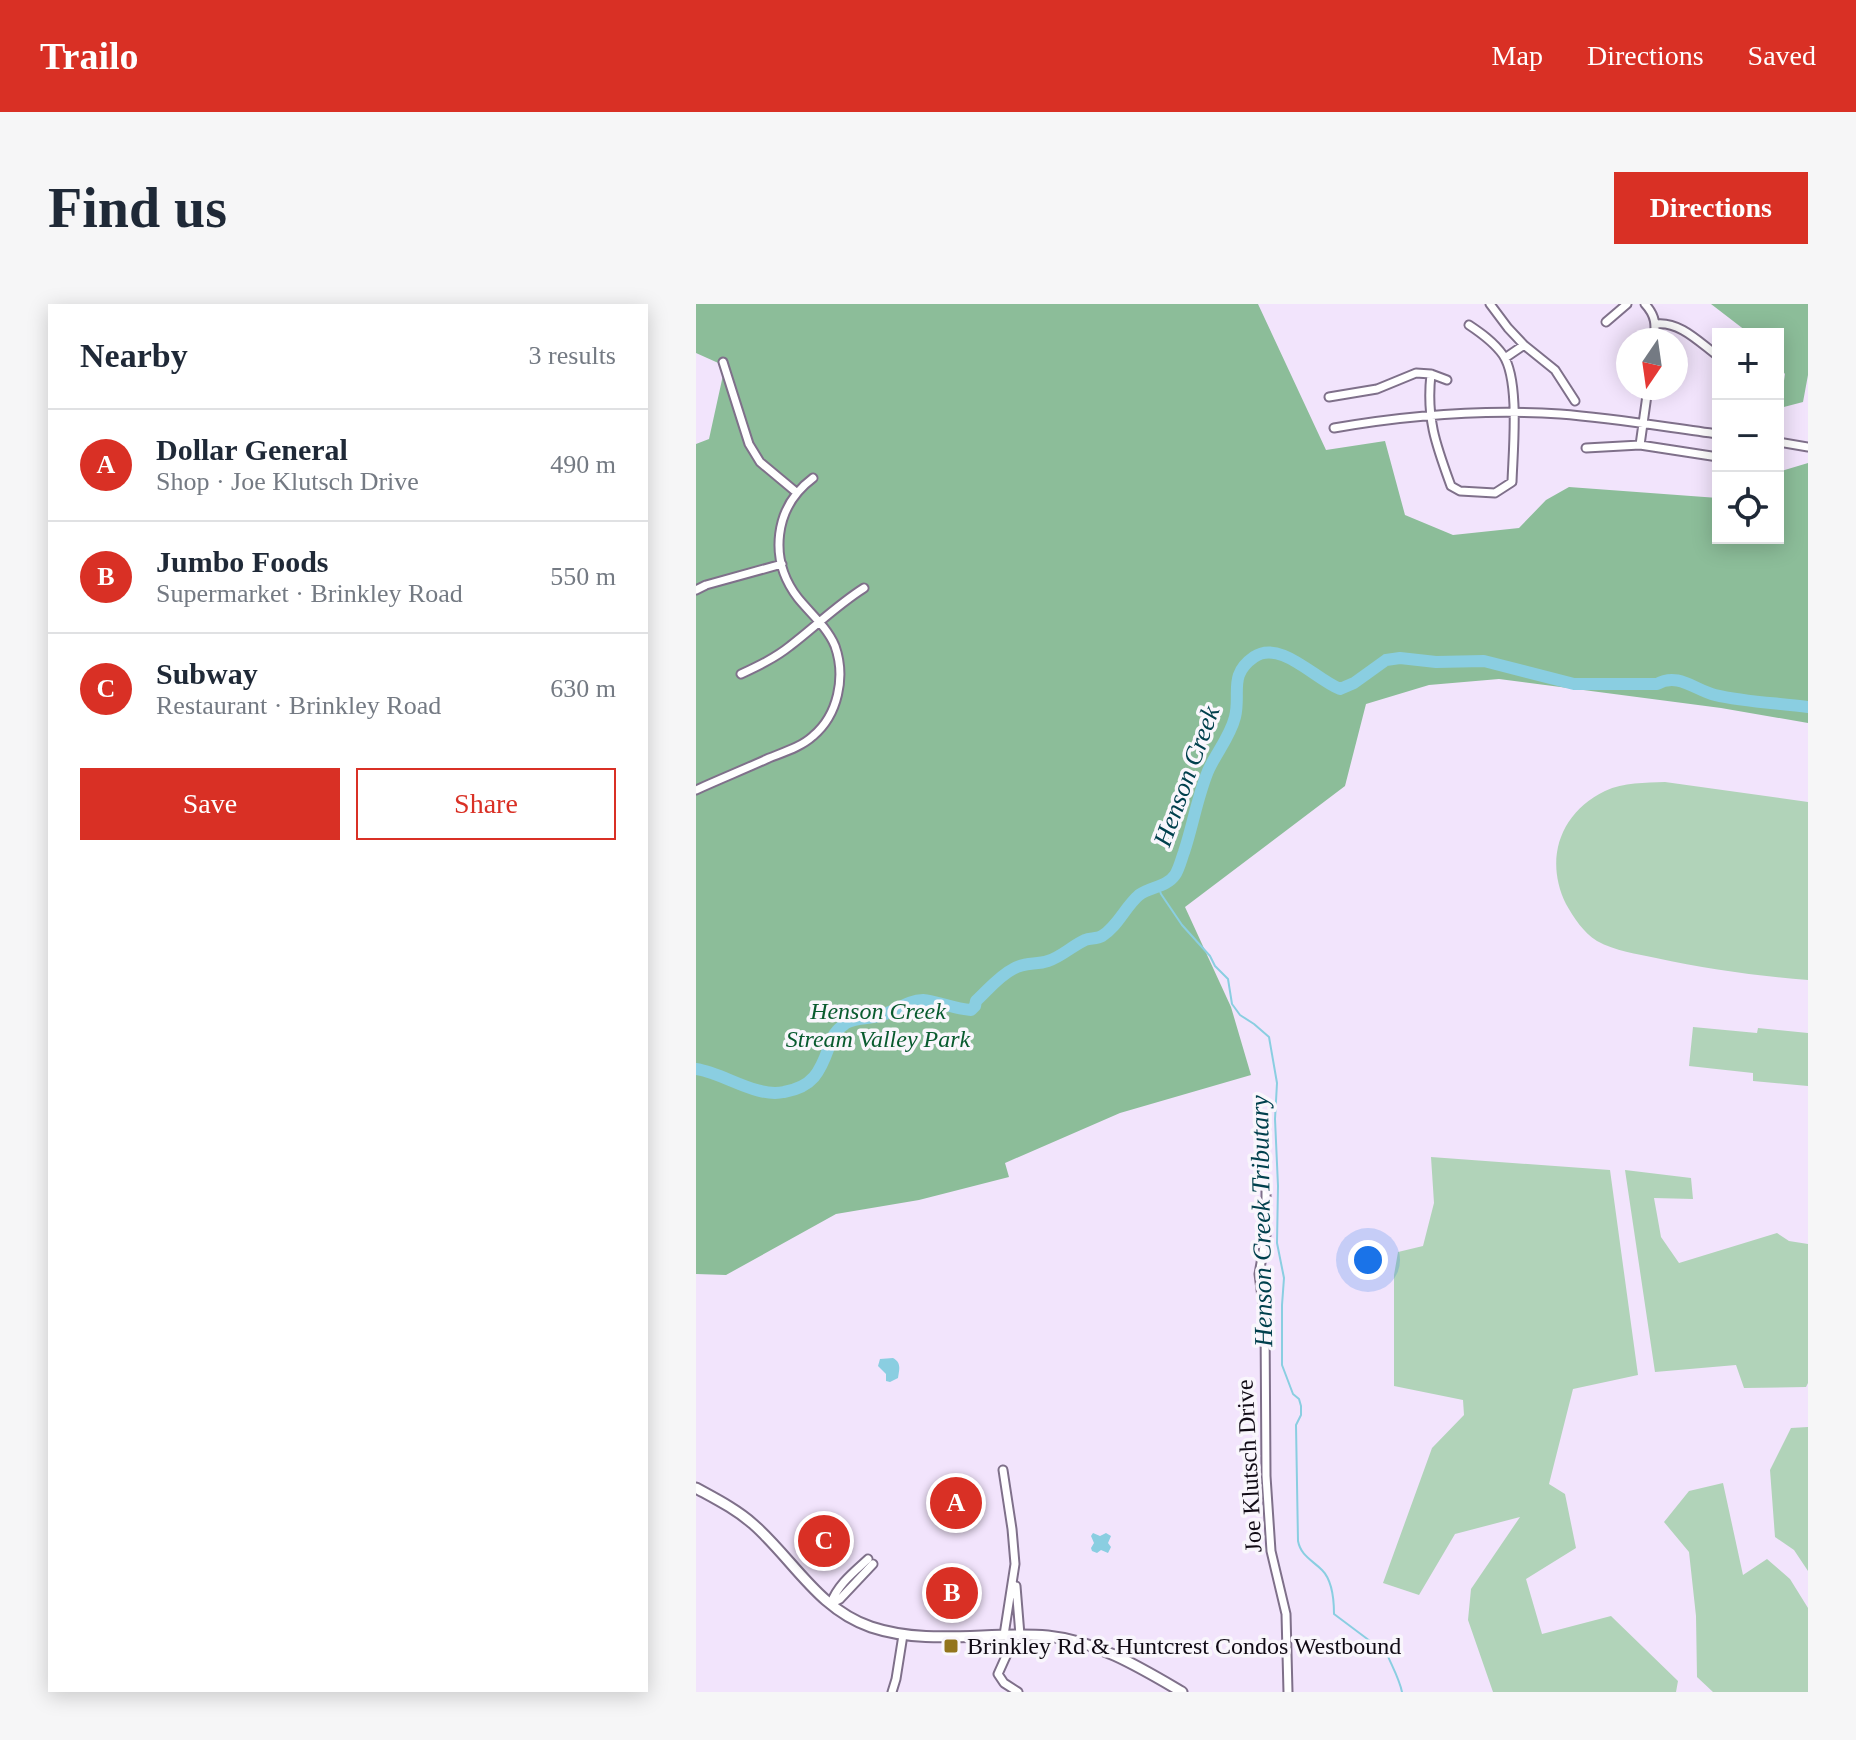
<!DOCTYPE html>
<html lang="en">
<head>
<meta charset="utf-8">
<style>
	:root { --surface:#fff; --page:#f6f6f7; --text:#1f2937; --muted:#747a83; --line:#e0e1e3; --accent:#d93025 }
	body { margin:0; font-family:"Times New Roman",serif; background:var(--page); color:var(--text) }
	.controls { position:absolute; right:24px; top:24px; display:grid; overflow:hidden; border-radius:0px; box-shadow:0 4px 20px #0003 }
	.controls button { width:72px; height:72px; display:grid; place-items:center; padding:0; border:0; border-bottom:2px solid var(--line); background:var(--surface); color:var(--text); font:40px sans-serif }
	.compass { position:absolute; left:920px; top:24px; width:72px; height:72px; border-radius:50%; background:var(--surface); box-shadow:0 4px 20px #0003; rotate:193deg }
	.you { position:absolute; left:672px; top:956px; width:28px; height:28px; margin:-20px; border:6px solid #fff; border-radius:50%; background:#1a73e8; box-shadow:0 0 0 12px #1a73e833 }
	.badge { display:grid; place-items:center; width:52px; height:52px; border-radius:50%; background:var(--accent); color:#fff; font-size:26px; font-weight:700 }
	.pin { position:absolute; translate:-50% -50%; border:4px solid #fff; box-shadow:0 2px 8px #0006 }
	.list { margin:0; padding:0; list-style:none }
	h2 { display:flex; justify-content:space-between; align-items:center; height:104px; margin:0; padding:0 32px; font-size:34px }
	h2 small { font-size:26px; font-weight:400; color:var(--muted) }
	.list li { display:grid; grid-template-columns:52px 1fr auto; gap:24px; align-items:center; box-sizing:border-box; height:112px; padding:0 32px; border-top:2px solid var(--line) }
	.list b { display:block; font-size:30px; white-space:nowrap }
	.list p { margin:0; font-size:26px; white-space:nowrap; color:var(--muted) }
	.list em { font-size:26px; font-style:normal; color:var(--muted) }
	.actions { display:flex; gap:16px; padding:24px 32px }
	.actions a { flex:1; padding:18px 0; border:2px solid var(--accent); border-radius:0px; text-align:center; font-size:28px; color:var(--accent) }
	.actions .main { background:var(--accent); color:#fff }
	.icon { flex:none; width:44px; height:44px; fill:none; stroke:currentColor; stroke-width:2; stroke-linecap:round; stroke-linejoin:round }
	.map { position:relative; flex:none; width:1112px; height:1388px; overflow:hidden; border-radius:0px }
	header { display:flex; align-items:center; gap:48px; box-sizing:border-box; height:112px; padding:0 40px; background:var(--accent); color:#fff }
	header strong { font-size:38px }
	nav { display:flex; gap:44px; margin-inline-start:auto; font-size:28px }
	.intro { display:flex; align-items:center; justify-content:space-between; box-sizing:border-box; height:192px; padding:0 48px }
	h1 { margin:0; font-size:56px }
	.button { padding:20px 36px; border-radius:0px; background:var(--accent); color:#fff; font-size:28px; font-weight:700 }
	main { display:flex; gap:48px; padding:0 48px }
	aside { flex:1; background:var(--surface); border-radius:0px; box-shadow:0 4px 20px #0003 }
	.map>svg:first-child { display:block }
	.green { fill:#b1d3b9 }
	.forest { fill:#8cbd99 }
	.water { fill:#8acee1 }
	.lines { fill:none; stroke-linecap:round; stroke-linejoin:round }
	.stream { stroke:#8acee1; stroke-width:2 }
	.river { stroke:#8acee1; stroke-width:12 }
	.street-casing { stroke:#7f708a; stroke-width:11 }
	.secondary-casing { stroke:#7f708a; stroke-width:13 }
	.street { stroke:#fff; stroke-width:7 }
	.secondary { stroke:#fff; stroke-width:9 }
	.poi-dot { fill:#93751c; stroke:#f9f6fc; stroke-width:3 }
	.labels { text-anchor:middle; stroke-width:7; stroke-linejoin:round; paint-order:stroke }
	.park-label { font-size:24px; font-style:italic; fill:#095b2f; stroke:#f9f6fc }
	.street-label { font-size:24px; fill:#110b15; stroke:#f9f6fc }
	.poi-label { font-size:24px; fill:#110b15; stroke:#f9f6fc; text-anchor:start }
	.water-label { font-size:26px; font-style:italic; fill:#00404d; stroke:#f9f6fc }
</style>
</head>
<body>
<header>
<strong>Trailo</strong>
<nav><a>Map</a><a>Directions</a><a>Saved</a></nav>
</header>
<div class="intro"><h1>Find us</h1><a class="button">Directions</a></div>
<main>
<aside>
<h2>Nearby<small>3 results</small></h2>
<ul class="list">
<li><span class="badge">A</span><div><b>Dollar General</b><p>Shop · Joe Klutsch Drive</p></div><em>490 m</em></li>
<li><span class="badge">B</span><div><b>Jumbo Foods</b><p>Supermarket · Brinkley Road</p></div><em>550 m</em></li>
<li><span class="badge">C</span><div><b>Subway</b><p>Restaurant · Brinkley Road</p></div><em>630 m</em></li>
</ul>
<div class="actions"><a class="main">Save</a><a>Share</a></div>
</aside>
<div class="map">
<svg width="1112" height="1388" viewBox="0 0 1112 1388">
	<rect width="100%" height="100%" fill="#f2e4fc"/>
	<path class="green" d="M969 478 1112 498V676C1061 672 1010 665 960 654 941 650 919 647 901 637 887 628 878 614 870 600 848 555 864 509 909 487 928 478 949 479 969 478Z
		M997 723 1061 729 1062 724 1112 729V782L1057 777V769L993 762Z
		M735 853 914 866 942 1071 877 1085 853 1180 869 1190 880 1244 830 1275 846 1330 915 1312 982 1377 980 1388H797L772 1316 775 1285 824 1213 759 1230 723 1291 687 1279 736 1144 768 1111 767 1096 698 1082V971L702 948 727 942 738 899Z
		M929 866 995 874 997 895 958 894 965 933 983 959 1081 929 1093 937 1112 940V1079L1110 1083 1048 1084 1040 1061 959 1068Z
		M1112 1123V1267L1098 1246 1079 1233 1074 1166 1095 1124Z
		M1027 1179 1047 1271 1071 1255 1094 1275 1112 1304V1388H1017L1001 1373 1000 1312 993 1248 968 1218 993 1187Z"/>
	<path class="forest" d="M0 0H562L630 146 689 137 709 211 757 231 823 224 850 196 873 183 1022 194V234H1082V168L1112 159V419L1025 404 803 375 733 381 670 400 649 482 489 603 535 703 555 771 424 809 309 859 313 873 223 896 140 910 30 971 0 970V140L13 135 29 62 0 49Z
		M1015 0H1112V71L1107 98 1084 104 1089 70 1082 61V30H1054Z"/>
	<path class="water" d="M197 1054C206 1059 203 1066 202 1074L194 1078 190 1077V1070L182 1062 184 1055Z
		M397 1229 404 1232 410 1229 415 1232 412 1239 415 1243 412 1249 405 1246 401 1249 396 1247 395 1244 398 1239 395 1232Z"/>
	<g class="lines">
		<path class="stream" d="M462 582 465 590 486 621 514 652 519 662 532 675 536 700 544 711 558 720 573 733 581 779 579 815 582 882 581 939 588 974 586 1001V1061L597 1090 603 1095 605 1102V1111L600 1121 602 1237C605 1252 616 1256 626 1266 637 1277 638 1296 638 1310L678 1340 689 1345C694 1359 703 1373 706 1388"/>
		<path class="river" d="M0 765C28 769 60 794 88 788 117 783 124 768 133 743 135 737 136 732 141 727 142 725 149 720 150 719 161 713 175 715 186 711 200 707 212 696 227 696 241 697 258 705 275 706L279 702 280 697C292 686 303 672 317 665 328 658 340 661 352 657 365 653 376 642 389 636 394 634 401 635 406 632 422 622 429 603 443 591 453 583 471 583 479 571 483 565 485 556 488 548 497 521 501 494 512 467 520 449 534 433 539 413 545 389 532 371 558 353 584 335 619 375 644 385L658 379 690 356 704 354 740 358 788 357 878 380H961C982 368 999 386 1019 391 1048 398 1082 399 1112 403"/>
		<g class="street-casing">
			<path id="street" d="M794 0 812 24 828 41 859 66 879 97
				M949 0C960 12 960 21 958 36
				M910 18 931 0
				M960 20C984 17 1004 39 1022 52
				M809 54 828 41
				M27 58 53 140 64 158 100 188
				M735 70C730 115 740 141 755 182L764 187 799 189 816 178C817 146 824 76 807 51 798 38 785 29 773 21
				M633 93 681 85 720 69 735 70 751 76
				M638 124C713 111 789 105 864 110 917 114 969 123 1022 130
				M1082 138 1112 143
				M944 141 952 84
				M890 144 944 141 1022 153
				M0 286 10 281 86 260
				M45 370C62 362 79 354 94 342 119 323 141 301 168 284
				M0 486C24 475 49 465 73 454 88 448 105 443 117 432 142 411 150 373 139 342 131 323 114 309 102 294 72 255 78 203 117 174
				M570 886V931L563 970 569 1016 570 1172 575 1247 590 1310 592 1388
				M307 1166 316 1225 319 1260 308 1331
				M320 1282 324 1331
				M135 1299C142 1280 158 1268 172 1255
				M134 1300 144 1295 177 1260
				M313 1331 311 1350 302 1370 308 1379 322 1388
				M196 1388 200 1375 207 1331"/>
		</g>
		<g class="secondary-casing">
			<path id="secondary" d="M0 1184C20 1195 40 1205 57 1220 97 1255 122 1305 175 1323 232 1342 293 1327 352 1332 401 1337 445 1364 486 1388"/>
		</g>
		<use href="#street" class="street"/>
		<use href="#secondary" class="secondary"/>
	</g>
	<rect class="poi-dot" x="247" y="1334" width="16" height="16" rx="4"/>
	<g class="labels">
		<g class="park-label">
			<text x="182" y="715">Henson Creek<tspan x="182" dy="28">Stream Valley Park</tspan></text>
		</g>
		<g class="street-label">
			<text transform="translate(553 1162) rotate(-93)" y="8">Joe Klutsch Drive</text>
		</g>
		<g class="poi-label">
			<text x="271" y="1350">Brinkley Rd &amp; Huntcrest Condos Westbound</text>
		</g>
		<g class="water-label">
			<text transform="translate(490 472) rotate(-70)" y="9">Henson Creek</text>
			<text transform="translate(565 917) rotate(-91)" y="9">Henson Creek Tributary</text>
		</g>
	</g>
</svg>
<div class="controls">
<button>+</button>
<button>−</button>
<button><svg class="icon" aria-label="locate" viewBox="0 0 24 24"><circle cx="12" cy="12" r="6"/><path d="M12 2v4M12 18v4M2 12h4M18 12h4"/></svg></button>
</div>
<svg class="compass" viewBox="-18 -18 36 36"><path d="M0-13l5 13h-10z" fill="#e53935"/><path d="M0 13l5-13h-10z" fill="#747a83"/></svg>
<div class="you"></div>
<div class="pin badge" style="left:260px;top:1199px">A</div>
<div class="pin badge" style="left:256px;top:1289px">B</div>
<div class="pin badge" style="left:128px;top:1237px">C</div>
</div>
</main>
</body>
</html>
